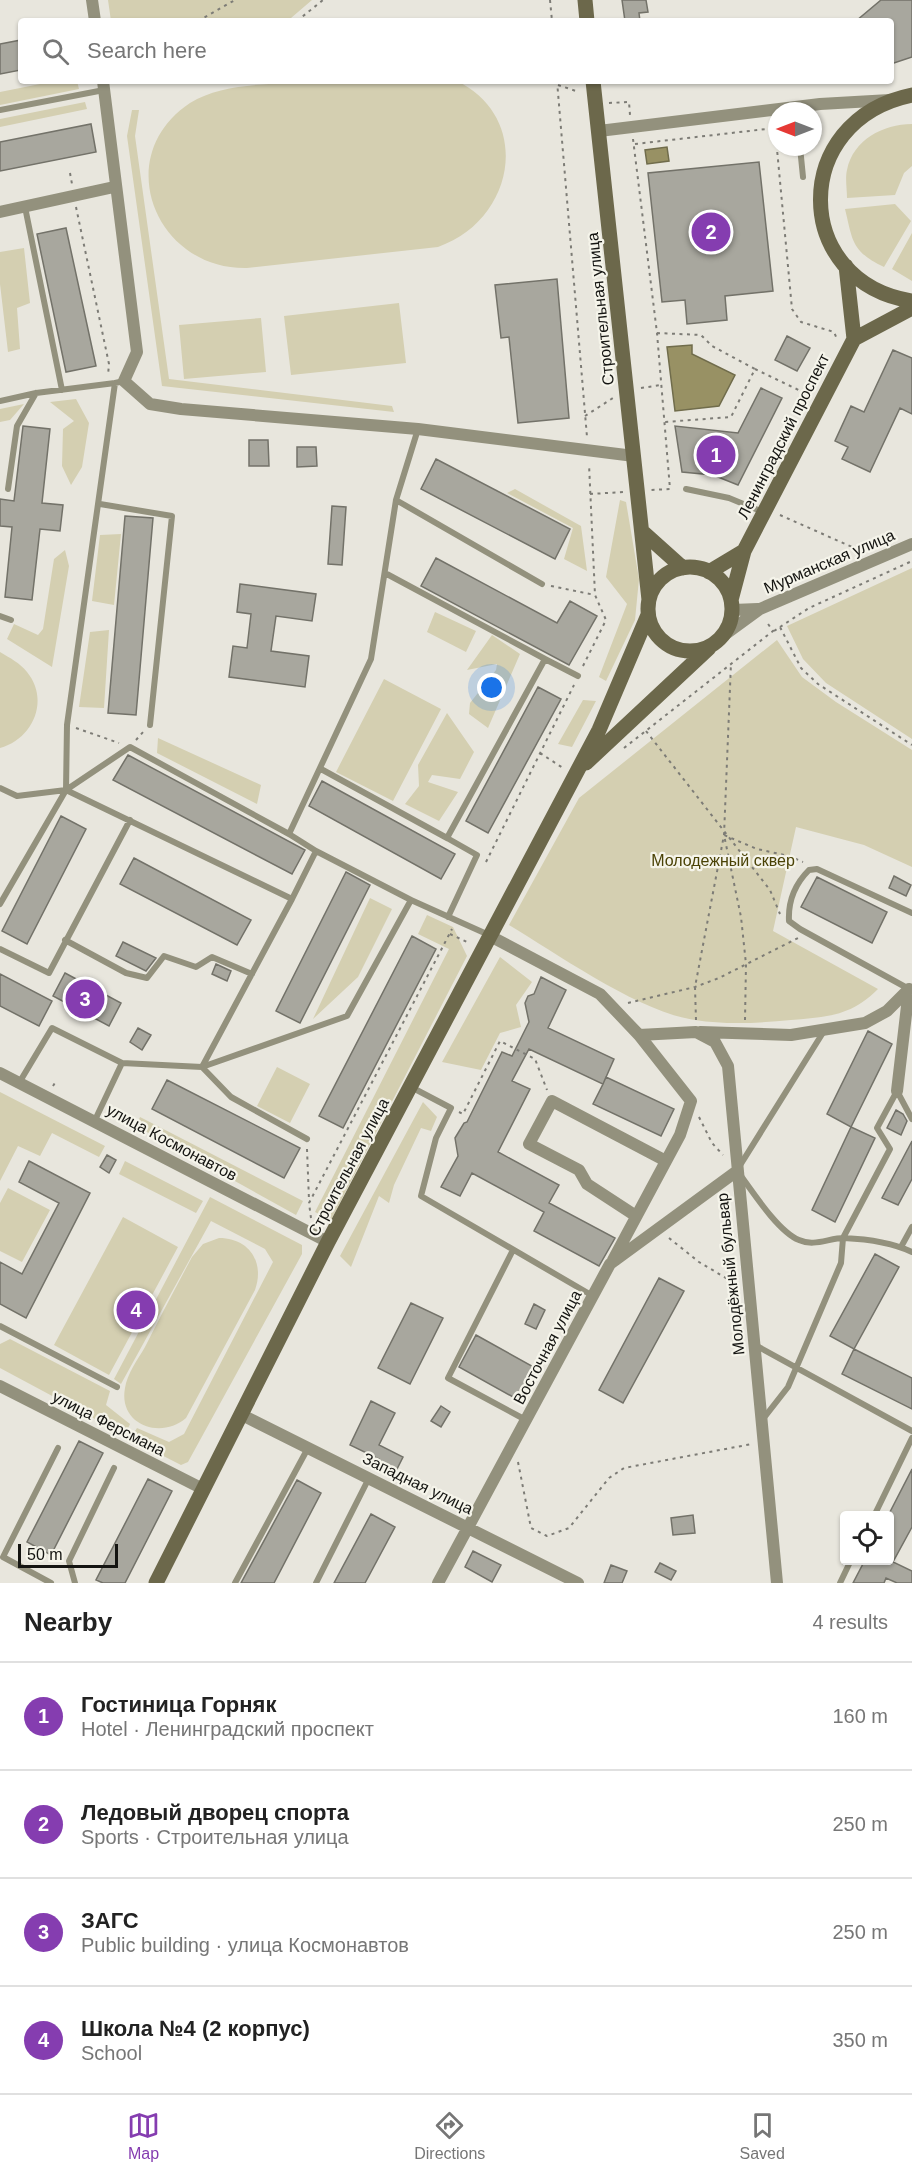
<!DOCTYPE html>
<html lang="en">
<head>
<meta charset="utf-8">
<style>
	:root { --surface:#fff; --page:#f6f6f6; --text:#222; --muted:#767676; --line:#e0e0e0; --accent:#853db0 }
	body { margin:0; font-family:Helvetica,sans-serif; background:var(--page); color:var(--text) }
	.controls { position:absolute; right:18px; bottom:18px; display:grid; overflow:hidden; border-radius:6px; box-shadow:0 2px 4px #0004 }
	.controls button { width:54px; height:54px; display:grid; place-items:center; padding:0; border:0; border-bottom:2px solid var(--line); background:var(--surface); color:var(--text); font:30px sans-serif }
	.compass { position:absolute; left:768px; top:102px; width:54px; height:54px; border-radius:50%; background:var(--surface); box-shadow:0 2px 4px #0004; rotate:270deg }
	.scale { position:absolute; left:18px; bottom:15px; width:100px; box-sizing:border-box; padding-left:6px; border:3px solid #141411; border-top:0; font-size:16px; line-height:21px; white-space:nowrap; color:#141411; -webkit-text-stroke:4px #f5f4ea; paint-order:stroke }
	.you { position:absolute; left:492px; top:688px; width:21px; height:21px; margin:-15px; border:4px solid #fff; border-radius:50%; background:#1a73e8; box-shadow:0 0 0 9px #1a73e833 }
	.badge { display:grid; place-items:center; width:39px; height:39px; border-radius:50%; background:var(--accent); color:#fff; font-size:20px; font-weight:700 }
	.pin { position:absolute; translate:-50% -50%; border:3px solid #fff; box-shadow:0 2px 6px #0006 }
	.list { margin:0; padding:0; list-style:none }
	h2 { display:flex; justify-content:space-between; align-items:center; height:78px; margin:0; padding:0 24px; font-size:26px }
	h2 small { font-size:20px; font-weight:400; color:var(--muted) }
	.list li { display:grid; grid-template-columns:39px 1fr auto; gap:18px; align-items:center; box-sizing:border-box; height:108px; padding:0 24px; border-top:2px solid var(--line) }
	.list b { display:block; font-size:22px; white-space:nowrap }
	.list p { margin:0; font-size:20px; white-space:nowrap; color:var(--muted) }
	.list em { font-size:20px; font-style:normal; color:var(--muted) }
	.icon { flex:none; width:33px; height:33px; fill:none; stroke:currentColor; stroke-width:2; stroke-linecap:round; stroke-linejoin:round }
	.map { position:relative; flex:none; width:912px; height:1583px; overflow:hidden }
	.search { position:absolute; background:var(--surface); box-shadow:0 2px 4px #0004; left:18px; right:18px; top:18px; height:66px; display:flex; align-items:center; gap:15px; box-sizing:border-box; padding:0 21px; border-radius:6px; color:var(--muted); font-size:22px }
	.sheet { height:510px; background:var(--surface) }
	nav { display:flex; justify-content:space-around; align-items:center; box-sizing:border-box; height:84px; border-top:2px solid var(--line); background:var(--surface); font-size:16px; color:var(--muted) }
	nav a { display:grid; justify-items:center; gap:3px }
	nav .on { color:var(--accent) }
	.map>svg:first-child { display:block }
	.green { fill:#d4cfb1 }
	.water { fill:#989164; stroke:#706c4b; stroke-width:1.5 }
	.building { fill:#a8a79e; stroke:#737269; stroke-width:1.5 }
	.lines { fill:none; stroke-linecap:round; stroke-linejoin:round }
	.path { stroke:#7d7c76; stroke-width:2; stroke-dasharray:3 4.5; stroke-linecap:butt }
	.lane { stroke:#93917d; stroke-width:6 }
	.street { stroke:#93917d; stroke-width:12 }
	.secondary { stroke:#6c684b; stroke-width:15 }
	.labels { text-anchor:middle; stroke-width:4.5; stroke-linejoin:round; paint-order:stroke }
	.street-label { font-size:16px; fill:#141411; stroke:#f5f4ea }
	.park-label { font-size:16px; fill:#4a4206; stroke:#f5f4ea }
</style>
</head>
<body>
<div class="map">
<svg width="912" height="1583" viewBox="0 0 912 1583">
	<rect width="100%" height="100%" fill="#e8e6dd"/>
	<path class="green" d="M108 0H312L291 18 254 21H111Z
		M55 81H77L79 89 0 105V92Z
		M311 81H457C534 119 514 221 438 247L247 268C155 270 110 156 190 103 223 82 273 85 311 81Z
		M85 102 87 109 0 127V119Z
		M132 110H139L135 136 169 379 392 406 394 412 162 386 127 136Z
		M912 124V166L904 173 895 195 847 198C847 189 845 178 847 170 853 140 883 124 912 124Z
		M895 204 911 221 884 267C851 251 853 241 845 209Z
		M912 233V281L892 269Z
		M24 248 30 303 17 308 20 349 8 352 0 284V252Z
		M399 303 406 363 291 375 284 316Z
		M261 318 266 372 184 379 179 325Z
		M76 399 89 423 82 467 71 485 62 466 63 429 74 421 50 402Z
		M24 404 10 420 0 422V409Z
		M515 489 581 526 587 571 564 559 573 528 507 493Z
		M620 500 626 502 639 579 635 620 606 681 599 677 627 604 606 577Z
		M121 534 114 605 92 601 100 535Z
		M65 550 69 566 52 667 7 639 14 624 38 635 43 629 54 559Z
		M912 568V739L826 683 803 659 787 626Z
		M435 612 476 631 466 652 427 632Z
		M109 630 104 708 79 707 90 632Z
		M492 635 520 654 488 728 469 714 470 703 496 670 497 664 467 670Z
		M777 640 802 677 836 702 912 750V867L864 845 796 827 773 931 878 989C851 1016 828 1017 791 1020 760 1023 727 1025 695 1020 639 1012 559 955 509 925L579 798Z
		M0 652C10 658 20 663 27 672 50 700 33 739 0 748Z
		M384 679 441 709 393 801 336 772Z
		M583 700 596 701 572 747 558 744Z
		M447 713 474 752 460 779 432 775 428 782 458 792 439 821 405 804 419 786 418 765Z
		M158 738 261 785 257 804 157 753Z
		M370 898 392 909 358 977 313 1019Z
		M427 915 453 927 467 956 331 1220 315 1212 449 949 418 934Z
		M500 957 532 982 516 1005 521 1027 500 1033 481 1070 442 1062Z
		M277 1067 310 1084 290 1123 257 1106Z
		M0 1092 105 1146 99 1157 52 1133 40 1156 18 1146 0 1181Z
		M423 1102 437 1117 431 1131 421 1128 394 1185 389 1203 379 1196 351 1267 340 1256Z
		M140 1117 303 1201 296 1215 136 1126Z
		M125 1161 203 1201 196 1213 119 1174Z
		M8 1188 50 1210 22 1262 0 1251V1203Z
		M210 1197 302 1245V1254L188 1462 181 1465 130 1439 137 1428 169 1442 184 1434 273 1262 265 1249 211 1221 121 1384 114 1379Z
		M123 1217 178 1247 109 1375 54 1345Z
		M219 1238C249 1238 265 1262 255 1290L186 1418C161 1440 118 1425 125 1388 127 1374 138 1359 145 1347 160 1317 176 1287 192 1257L203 1244Z
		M10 1339 110 1391 106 1405 130 1424 125 1435 0 1368V1344Z"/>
	<path class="water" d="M667 147 669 161 647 164 645 150Z
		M692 345V354L735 375 719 406 675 411 667 347Z"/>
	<path class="building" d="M622 0H646L648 12 639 13 640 21H625Z
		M881 0H912V57L891 64V21H856Z
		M21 40V70L0 74V44Z
		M91 124 96 152 0 171V142Z
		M759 162 773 291 725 296 727 320 687 324 685 300 662 302 648 173Z
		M66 228 96 366 66 372 37 234Z
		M557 279 569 418 518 423 509 337 501 338 495 285Z
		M787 336 810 348 797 371 775 360Z
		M893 350 912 358V414L900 408 870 472 842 459 848 447 835 441 851 406 864 412Z
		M761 388 782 398 738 485 713 475 682 472 675 426 738 433Z
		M23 426 50 429 42 503 63 505 60 531 40 529 32 600 5 597 12 527 0 526V499L14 501Z
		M249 440H268L269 466H249Z
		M297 447H316L317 466 297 467Z
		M436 459 570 529 555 559 421 489Z
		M332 506 346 507 342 565 328 564Z
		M125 516 153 518 136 715 108 713Z
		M436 558 557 623 570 601 597 616 569 665 421 586Z
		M240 584 316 594 312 621 276 616 271 651 309 656 305 687 229 677 233 646 247 648 251 614 237 612Z
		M538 687 561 699 488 833 466 821Z
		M128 755 305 850 292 874 113 780Z
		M322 781 455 854 441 879 309 806Z
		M61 816 86 829 27 944 2 931Z
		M134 858 251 920 237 945 120 884Z
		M346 872 370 885 300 1023 276 1011Z
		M894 876 911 885 906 896 889 888Z
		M817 877 887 912 872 943 801 907Z
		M412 936 436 949 343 1128 319 1116Z
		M123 942 156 958 146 971 116 956Z
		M216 964 231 971 227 981 212 974Z
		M65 973 121 1003 109 1026 53 996Z
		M0 974 52 1001 39 1026 0 1006Z
		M541 977 566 990 548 1028 614 1059 603 1084 606 1077 674 1109 661 1136 593 1104 603 1084 529 1049 512 1081 530 1089 498 1152 559 1185 549 1203 615 1238 599 1266 534 1231 544 1212 472 1173 460 1196 441 1187 458 1156 455 1138 464 1123 467 1122 502 1052 512 1056 529 1022 525 1003 528 996 534 994Z
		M138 1028 151 1035 142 1050 130 1042Z
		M868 1031 892 1044 851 1127 827 1114Z
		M167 1080 300 1148 284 1178 152 1109Z
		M896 1110 903 1114 907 1121 901 1135 887 1128Z
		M851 1127 875 1138 835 1222 812 1210Z
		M912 1141V1179L898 1205 882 1198Z
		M107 1155 116 1160 109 1173 100 1167Z
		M29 1161 90 1193 26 1318 0 1304V1262L22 1274 59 1203 19 1182Z
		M875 1254 899 1267 854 1349 830 1336Z
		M659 1278 684 1291 623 1403 599 1390Z
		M411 1303 443 1318 410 1384 378 1368Z
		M534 1304 545 1310 536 1329 525 1324Z
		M476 1335 539 1370 522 1402 459 1367Z
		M854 1349 912 1378V1409L842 1374Z
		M371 1401 395 1413 379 1445 403 1457 393 1477 374 1467 379 1459 350 1445Z
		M441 1406 450 1412 441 1427 431 1421Z
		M79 1441 103 1453 51 1555 27 1542Z
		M912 1469V1527L893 1562 912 1571V1583H897L886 1578 884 1583H853L865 1560H890V1512Z
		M148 1479 172 1491 125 1583H103L96 1580Z
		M297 1480 321 1493 274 1583H241Z
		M371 1514 395 1527 365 1583H334Z
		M693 1515 695 1533 673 1535 671 1518Z
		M473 1551 501 1565 492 1582 465 1567Z
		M660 1563 676 1571 671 1580 655 1572Z
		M611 1565 627 1571 622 1583H604Z"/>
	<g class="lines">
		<path class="path" d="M550 0 552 21
			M198 21 235 0
			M297 21 323 0
			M557 81 587 437
			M558 85 579 92
			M609 103 629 102 630 115
			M633 139 657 333 670 489 650 490
			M635 144 775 128 792 309 801 322 834 332 837 339
			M70 173 72 184
			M76 207 109 364 108 375
			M657 333 701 335 712 346 755 369 731 417 665 422
			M755 369 809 395
			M641 388 661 385
			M585 416 613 398
			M590 494 624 492
			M780 515 861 551
			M551 586 595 595
			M780 627 809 608 912 561
			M774 631 780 627 801 668 818 684 912 745
			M583 666 606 620 595 595 589 464
			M76 728 119 743
			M646 731 770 890 780 914
			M136 740 144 731
			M624 748 773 631 766 621
			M540 753 563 768
			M486 862 574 685
			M450 934 469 943
			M628 1003 695 987 719 978 798 938
			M696 1020 695 987 724 835 731 663
			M745 1020 746 964 741 917 724 835 757 849 789 856 803 862
			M53 1086 56 1081
			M459 1112 463 1114 500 1041 535 1059 547 1090
			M699 1117 712 1143 723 1155
			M307 1149 309 1200
			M311 1218 309 1203 452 929
			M669 1238 699 1262 736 1284
			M518 1462 531 1528 547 1536 569 1528 609 1478 624 1468 752 1444"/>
		<path class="lane" d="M0 110 104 90
			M800 147 803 177
			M25 207 62 390
			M0 401 36 393 115 383
			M8 489 17 426 36 393
			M686 489 729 498 763 512
			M396 500 542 584
			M100 504 172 516 150 725
			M0 616 11 620
			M545 659 578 676
			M321 769 447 838 545 659 385 573
			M0 788 17 796 66 790 67 725 115 383 124 381
			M66 790 130 747 289 834
			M447 838 477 855 448 917
			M316 851 289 834 371 659 396 500 418 429
			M0 904 66 790 292 899 316 851 411 900 489 935
			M65 940 126 973 147 978 164 956 196 967 212 957 252 974
			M0 949 49 973 130 820
			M909 989 800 929 789 921C788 901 795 884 809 870L817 869 912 913
			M19 1083 52 1028 122 1063
			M411 1087 451 1108 436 1138 421 1196 593 1296
			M897 1091 912 1119
			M95 1120 122 1063 202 1067 292 899
			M307 1139 231 1097 202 1067 347 1016 411 900
			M739 1167 824 1031
			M741 1176C754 1194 779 1232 799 1240 814 1247 829 1238 844 1238 865 1239 893 1243 912 1252
			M901 1247 912 1227
			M513 1250 448 1378 526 1420
			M0 1326 117 1387
			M755 1345 912 1431
			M763 1419 788 1387 841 1263 843 1238 890 1149 877 1128 897 1091
			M874 1516 912 1438
			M51 1583 3 1557 58 1448
			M75 1583 69 1561 114 1468
			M235 1583 308 1448
			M316 1583 369 1478
			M840 1583 851 1560"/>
		<path class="street" d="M92 0 95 21
			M103 81 137 352 124 381 150 404 181 409 418 429 634 456
			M599 131 820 104 890 100
			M0 212 114 187
			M733 610 758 609
			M723 636 760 609 912 544
			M490 936 600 994 639 1035 691 1101 680 1135 613 1260
			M700 1032 791 1035 865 1023 887 1011 909 989
			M639 1035 696 1032 715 1042 728 1066 777 1583
			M0 1073 328 1242
			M897 1091 909 989
			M636 1216 587 1184 579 1170 529 1144 552 1101 666 1161
			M0 1386 203 1489
			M242 1415 578 1583
			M438 1583 610 1264 737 1171"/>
		<path class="secondary" d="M585 0 587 21
			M593 81 649 600
			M912 95C789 120 791 282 912 301
			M854 339 912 308
			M644 533 683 568
			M648 609a42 42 0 1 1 84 0a42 42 0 1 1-84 0Z
			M709 572 744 551
			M731 600 744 551 854 339 846 266
			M586 763 709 648
			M156 1583 328 1242 599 730 648 615"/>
	</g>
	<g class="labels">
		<g class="street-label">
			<text transform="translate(600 309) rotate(-96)" y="6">Строительная улица</text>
			<text transform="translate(783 436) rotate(-63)" y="6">Ленинградский проспект</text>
			<text transform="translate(829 561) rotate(-23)" y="6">Мурманская улица</text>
			<text transform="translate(172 1142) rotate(28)" y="6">улица Космонавтов</text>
			<text transform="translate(348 1167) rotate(-62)" y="6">Строительная улица</text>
			<text transform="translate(730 1274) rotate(-96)" y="6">Молодёжный бульвар</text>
			<text transform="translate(547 1347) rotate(-62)" y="6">Восточная улица</text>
			<text transform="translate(109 1423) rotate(27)" y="6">улица Ферсмана</text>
			<text transform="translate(418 1483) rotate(26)" y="6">Западная улица</text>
		</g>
		<g class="park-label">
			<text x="723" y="866">Молодежный сквер</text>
		</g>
	</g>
</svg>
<div class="controls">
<button><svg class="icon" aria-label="locate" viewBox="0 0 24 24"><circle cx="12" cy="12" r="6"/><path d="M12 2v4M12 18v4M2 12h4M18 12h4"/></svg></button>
</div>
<svg class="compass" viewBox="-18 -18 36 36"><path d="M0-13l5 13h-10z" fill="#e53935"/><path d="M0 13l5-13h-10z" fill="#767676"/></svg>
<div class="scale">50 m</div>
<div class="you"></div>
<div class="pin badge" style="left:716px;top:455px">1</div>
<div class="pin badge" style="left:711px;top:232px">2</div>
<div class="pin badge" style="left:85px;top:999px">3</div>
<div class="pin badge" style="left:136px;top:1310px">4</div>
<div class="search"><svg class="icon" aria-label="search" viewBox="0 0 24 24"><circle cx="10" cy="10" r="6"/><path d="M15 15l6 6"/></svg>Search here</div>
</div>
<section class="sheet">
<h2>Nearby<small>4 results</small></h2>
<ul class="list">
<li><span class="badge">1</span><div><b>Гостиница Горняк</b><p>Hotel · Ленинградский проспект</p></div><em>160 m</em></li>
<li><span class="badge">2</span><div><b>Ледовый дворец спорта</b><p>Sports · Строительная улица</p></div><em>250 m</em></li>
<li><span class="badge">3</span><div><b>ЗАГС</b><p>Public building · улица Космонавтов</p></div><em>250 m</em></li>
<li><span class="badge">4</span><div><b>Школа №4 (2 корпус)</b><p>School</p></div><em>350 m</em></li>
</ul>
</section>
<nav>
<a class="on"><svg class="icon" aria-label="map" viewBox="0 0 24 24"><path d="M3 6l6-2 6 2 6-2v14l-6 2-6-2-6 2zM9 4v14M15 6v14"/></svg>Map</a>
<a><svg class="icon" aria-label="directions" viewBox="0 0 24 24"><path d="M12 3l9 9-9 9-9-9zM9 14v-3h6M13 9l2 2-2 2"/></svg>Directions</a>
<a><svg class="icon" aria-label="saved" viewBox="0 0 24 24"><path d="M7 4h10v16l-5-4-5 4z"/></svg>Saved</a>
</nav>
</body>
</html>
